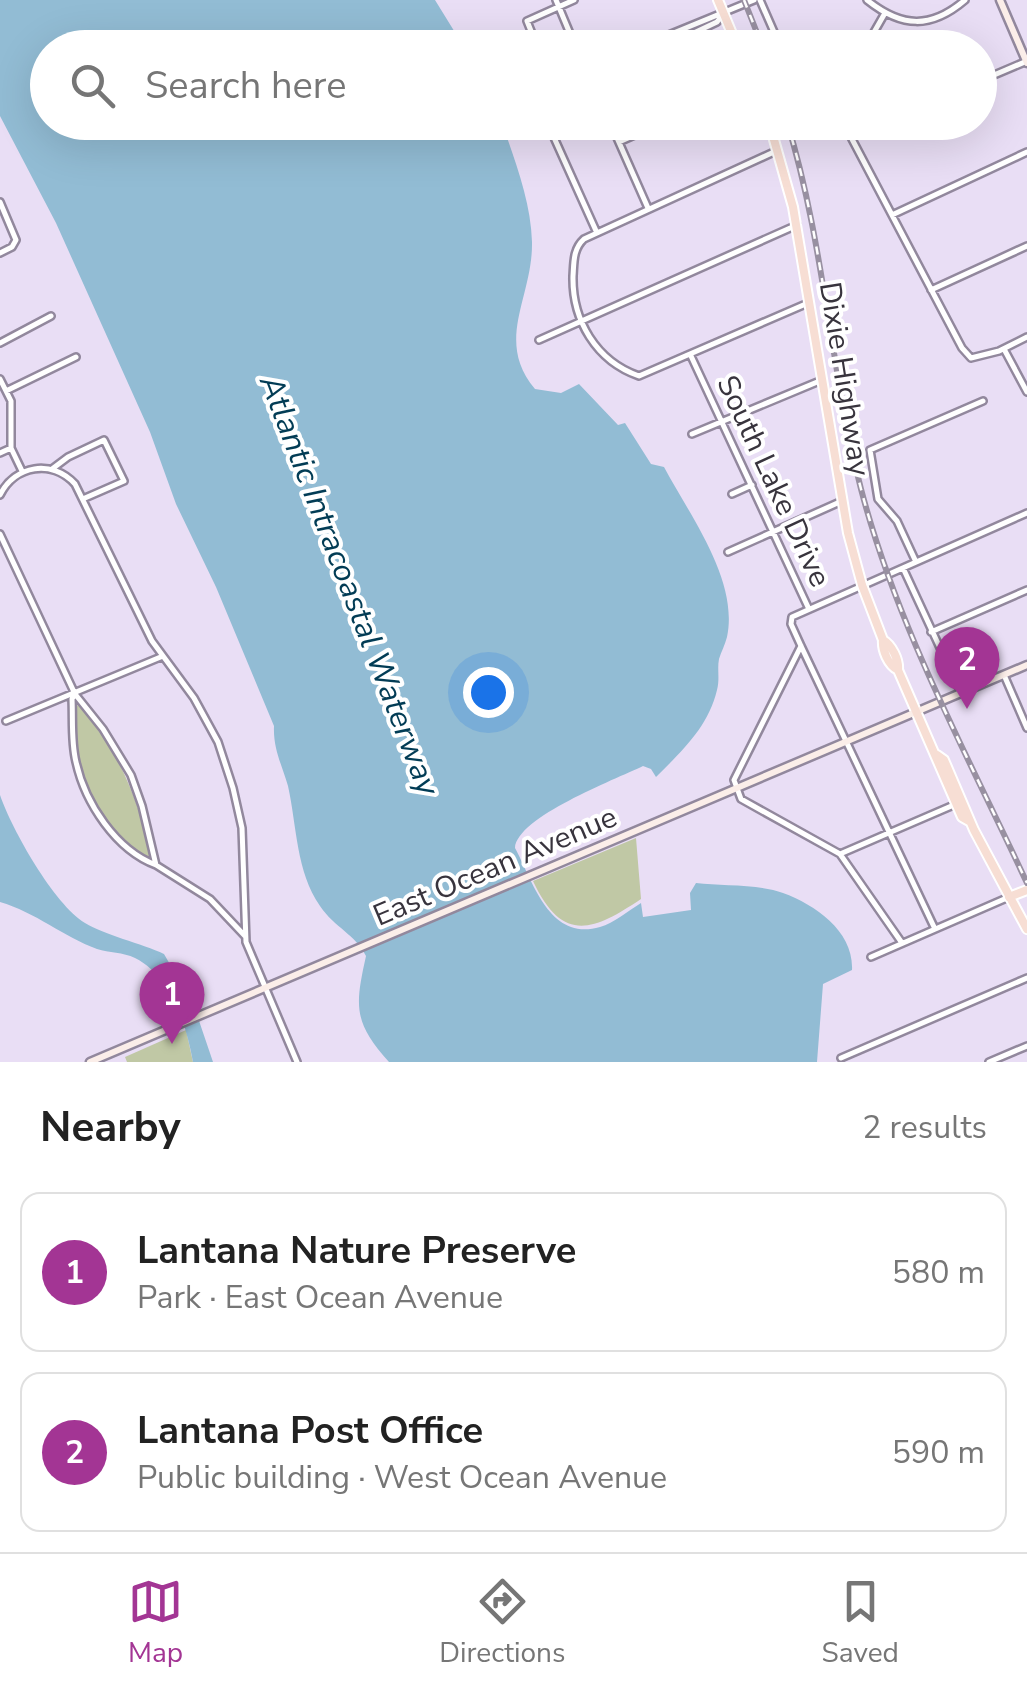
<!DOCTYPE html>
<html lang="en">
<head>
<meta charset="utf-8">
<style>
	:root { --surface:#fff; --page:#f2f2f2; --text:#222; --muted:#767676; --line:#e0e0e0; --accent:#a33594 }
	body { margin:0; font-family:"Nunito Sans",sans-serif; background:var(--page); color:var(--text) }
	.you { position:absolute; left:488px; top:692px; width:35px; height:35px; margin:-25px; border:8px solid #fff; border-radius:50%; background:#1a73e8; box-shadow:0 0 0 15px #1a73e833 }
	.badge { display:grid; place-items:center; width:65px; height:65px; border-radius:50%; background:var(--accent); color:#fff; font-size:32px; font-weight:700 }
	.pin { position:absolute; translate:-50% -82px; filter:drop-shadow(0 2px 5px #0008) }
	.pin::after { content:''; position:absolute; top:52px; width:35px; height:30px; background:inherit; clip-path:polygon(0 0,100% 0,50% 100%) }
	.list { margin:0; padding:0; list-style:none }
	h2 { display:flex; justify-content:space-between; align-items:center; height:130px; margin:0; padding:0 40px; font-size:42px }
	h2 small { font-size:32px; font-weight:400; color:var(--muted) }
	.list li { display:grid; grid-template-columns:65px 1fr auto; gap:30px; align-items:center; box-sizing:border-box; height:160px; margin:0 20px 20px; padding:0 20px; border:2px solid var(--line); border-radius:20px }
	.list b { display:block; font-size:38px; white-space:nowrap }
	.list p { margin:0; font-size:32px; white-space:nowrap; color:var(--muted) }
	.list em { font-size:32px; font-style:normal; color:var(--muted) }
	.icon { flex:none; width:55px; height:55px; fill:none; stroke:currentColor; stroke-width:2; stroke-linecap:round; stroke-linejoin:round }
	.map { position:relative; flex:none; width:1027px; height:1062px; overflow:hidden }
	.search { position:absolute; background:var(--surface); box-shadow:0 10px 40px #0002; left:30px; right:30px; top:30px; height:110px; display:flex; align-items:center; gap:25px; box-sizing:border-box; padding:0 35px; border-radius:55px; color:var(--muted); font-size:38px }
	.sheet { height:490px; background:var(--surface) }
	nav { display:flex; justify-content:space-around; align-items:center; box-sizing:border-box; height:140px; border-top:2px solid var(--line); background:var(--surface); font-size:28px; color:var(--muted) }
	nav a { display:grid; justify-items:center; gap:5px }
	nav .on { color:var(--accent) }
	.map>svg:first-child { display:block }
	.green { fill:#c0c8a5 }
	.water { fill:#92bcd4 }
	.lines { fill:none; stroke-linecap:round; stroke-linejoin:round }
	.street-casing { stroke:#92889d; stroke-width:10 }
	.secondary-casing { stroke:#92889d; stroke-width:11 }
	.primary-casing { stroke:#fff; stroke-width:12 }
	.street { stroke:#fff; stroke-width:5 }
	.secondary { stroke:#fbeee9; stroke-width:6 }
	.primary { stroke:#f7ded4; stroke-width:8 }
	.rail-casing { stroke:#9890a1; stroke-width:6 }
	.rail { stroke:#fff; stroke-width:2.5; stroke-dasharray:8; stroke-linecap:butt }
	.labels { text-anchor:middle; stroke-width:8; stroke-linejoin:round; paint-order:stroke }
	.street-label { font-size:30px; fill:#38343d; stroke:#fff }
	.water-label { font-size:32px; font-style:italic; fill:#023c55; stroke:#fff }
</style>
</head>
<body>
<div class="map">
<svg width="1027" height="1062" viewBox="0 0 1027 1062">
	<rect width="100%" height="100%" fill="#e9def5"/>
	<path class="green" d="M79 705C122 756 138 799 153 862 93 827 75 773 75 706Z
		M636 838 641 899C592 932 562 943 533 881Z
		M186 1030 193 1062H127L125 1057Z"/>
	<path class="water" d="M0 0H435L464 47 48 48V122L502 123C515 161 531 202 532 242 533 298 494 340 535 389L561 393 579 384 618 425 625 423 651 464 664 467C690 516 739 580 727 637 725 645 721 652 719 659 717 669 720 679 717 690 708 727 683 750 656 777L651 769 643 766C614 780 517 817 515 848 533 881 549 942 600 927 614 923 628 911 641 903L643 917 691 910 690 893 696 883C721 886 760 884 783 893 816 905 854 932 852 970L823 984 817 1062H389C353 1022 355 1006 366 956 355 934 335 928 320 906 296 871 297 827 288 786 282 765 273 749 274 726L216 587 176 504 150 432 56 223 0 116Z
		M0 795C12 830 54 904 85 923 102 934 143 944 164 954L194 1006 213 1062H193C186 1024 172 977 135 958 123 952 109 953 97 949 64 937 35 912 0 902Z"/>
	<g class="lines">
		<g class="street-casing">
			<path id="street" d="M556 0 576 48
				M760 0 781 48
				M867 0C902 28 931 29 965 0
				M509 48 533 36 527 21 574 0
				M637 48 754 0
				M662 48 717 22 724 13
				M865 48 885 13
				M980 81 1027 61
				M547 122 597 233
				M610 122 648 208
				M843 122 962 348 971 358 999 351 1027 337
				M619 142 664 122
				M776 151 584 239C573 249 574 262 573 276 572 320 596 361 639 376L808 303
				M0 202 16 240 12 247 0 253
				M892 215 1027 152
				M931 290 1027 246
				M539 340 797 225
				M0 343 51 316
				M1004 349 1027 392
				M691 356 808 607
				M0 379 11 401V448L22 471
				M6 391 76 357
				M692 434 822 380
				M0 453 11 448
				M52 469 68 457 104 440 124 481 85 498
				M732 494 752 485
				M0 495C15 465 52 459 75 484L152 641 194 698 218 742 233 788 242 828 246 942 297 1062
				M0 534 75 694 103 729 131 775 142 806 156 865 210 899 245 936
				M728 552 842 501
				M916 562 897 521 878 499 870 450 983 401
				M903 568 960 691
				M931 632 1027 590
				M801 646 734 780 741 799 840 854 902 943
				M1004 675 1027 728
				M75 694 72 699C73 720 71 742 76 762 85 803 116 850 156 865
				M6 721 163 656
				M840 854 956 804
				M935 929 801 646 791 624 792 617 1027 513
				M871 957 1009 897
				M841 1058 1027 978
				M989 1062 1027 1046"/>
		</g>
		<g class="secondary-casing">
			<path id="secondary" d="M1000 0 1027 63
				M90 1062 1027 665"/>
		</g>
		<g class="primary-casing">
			<path id="primary" d="M718 0 738 48
				M769 122 793 207 848 533 862 585 883 640C882 650 888 665 898 670
				M883 640C892 645 899 660 898 670L962 817 969 821
				M937 755 944 760 974 830 1027 929
				M1009 897 1027 890"/>
		</g>
		<use href="#street" class="street"/>
		<use href="#secondary" class="secondary"/>
		<use href="#primary" class="primary"/>
		<g class="rail-casing">
			<path id="rail" d="M744 0 763 48
				M787 122C824 242 830 368 861 489 897 627 967 754 1027 883"/>
		</g>
		<use href="#rail" class="rail"/>
	</g>
	<g class="labels">
		<g class="street-label">
			<text transform="translate(845 379) rotate(81)" y="10">Dixie Highway</text>
			<text transform="translate(774 481) rotate(65)" y="10">South Lake Drive</text>
			<text transform="translate(495 866) rotate(-23)" y="10">East Ocean Avenue</text>
		</g>
		<g class="water-label">
			<text transform="translate(350 585) rotate(69)" y="11">Atlantic Intracoastal Waterway</text>
		</g>
	</g>
</svg>
<div class="you"></div>
<div class="pin badge" style="left:172px;top:1044px">1</div>
<div class="pin badge" style="left:967px;top:709px">2</div>
<div class="search"><svg class="icon" aria-label="search" viewBox="0 0 24 24"><circle cx="10" cy="10" r="6"/><path d="M15 15l6 6"/></svg>Search here</div>
</div>
<section class="sheet">
<h2>Nearby<small>2 results</small></h2>
<ul class="list">
<li><span class="badge">1</span><div><b>Lantana Nature Preserve</b><p>Park · East Ocean Avenue</p></div><em>580 m</em></li>
<li><span class="badge">2</span><div><b>Lantana Post Office</b><p>Public building · West Ocean Avenue</p></div><em>590 m</em></li>
</ul>
</section>
<nav>
<a class="on"><svg class="icon" aria-label="map" viewBox="0 0 24 24"><path d="M3 6l6-2 6 2 6-2v14l-6 2-6-2-6 2zM9 4v14M15 6v14"/></svg>Map</a>
<a><svg class="icon" aria-label="directions" viewBox="0 0 24 24"><path d="M12 3l9 9-9 9-9-9zM9 14v-3h6M13 9l2 2-2 2"/></svg>Directions</a>
<a><svg class="icon" aria-label="saved" viewBox="0 0 24 24"><path d="M7 4h10v16l-5-4-5 4z"/></svg>Saved</a>
</nav>
</body>
</html>
